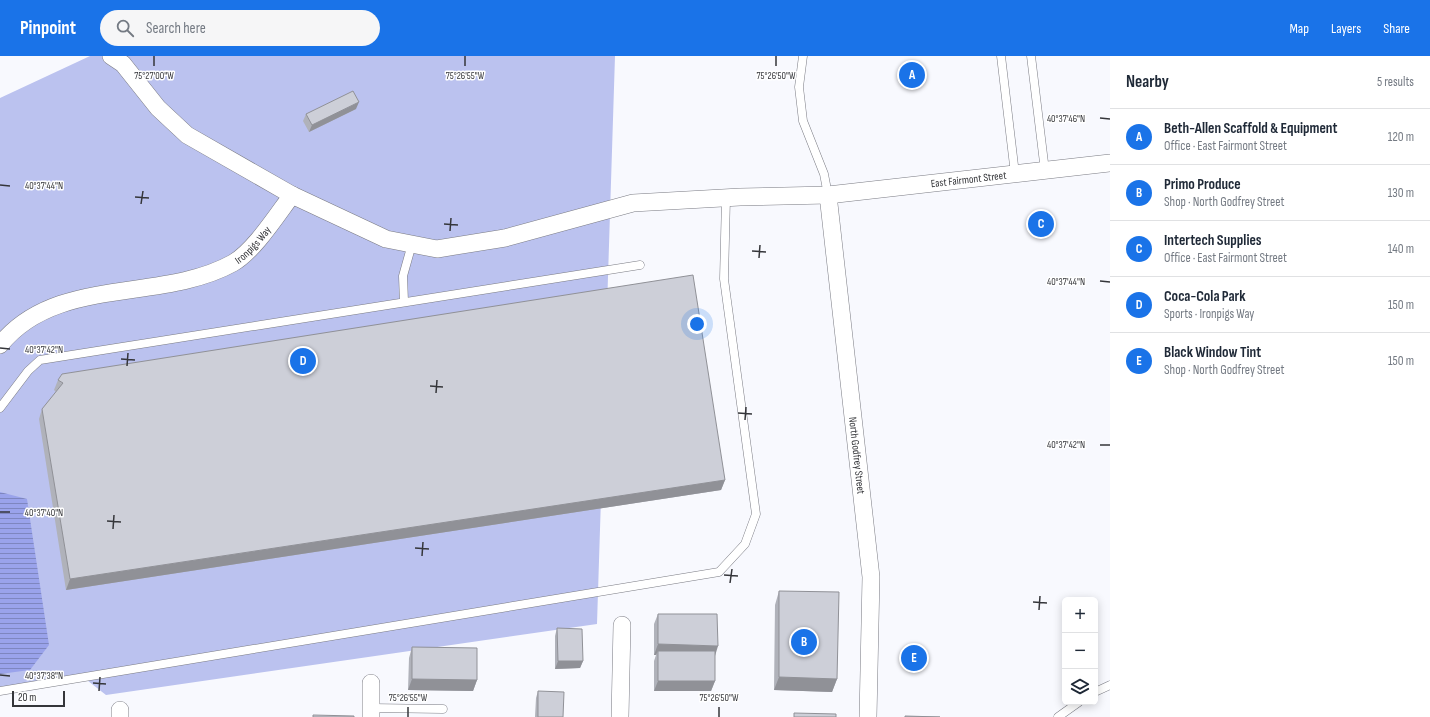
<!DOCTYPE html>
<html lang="en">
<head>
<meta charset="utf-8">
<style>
	:root { --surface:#fff; --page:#f6f6f7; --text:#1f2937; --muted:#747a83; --line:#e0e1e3; --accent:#1a73e8 }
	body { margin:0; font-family:"Sofia Sans Condensed",sans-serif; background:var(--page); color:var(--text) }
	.controls { position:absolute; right:12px; bottom:12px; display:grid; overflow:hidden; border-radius:6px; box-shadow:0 2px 10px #0003 }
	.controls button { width:36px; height:36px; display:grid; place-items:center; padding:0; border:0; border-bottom:1px solid var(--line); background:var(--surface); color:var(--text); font:20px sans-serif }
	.scale { position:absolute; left:12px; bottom:10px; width:53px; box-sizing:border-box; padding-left:4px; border:2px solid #35363a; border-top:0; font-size:11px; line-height:14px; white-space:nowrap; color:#35363a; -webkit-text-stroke:3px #fff; paint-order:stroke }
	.you { position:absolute; left:697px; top:268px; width:14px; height:14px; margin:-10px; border:3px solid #fff; border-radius:50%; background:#1a73e8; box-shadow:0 0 0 6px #1a73e833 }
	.badge { display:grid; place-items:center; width:26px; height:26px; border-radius:50%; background:var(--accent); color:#fff; font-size:13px; font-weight:700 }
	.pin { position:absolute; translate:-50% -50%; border:2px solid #fff; box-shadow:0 1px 4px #0006 }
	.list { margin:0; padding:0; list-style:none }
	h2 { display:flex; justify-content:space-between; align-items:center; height:52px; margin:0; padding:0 16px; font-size:17px }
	h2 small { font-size:13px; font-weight:400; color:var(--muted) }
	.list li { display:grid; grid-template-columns:26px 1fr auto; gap:12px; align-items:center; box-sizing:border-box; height:56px; padding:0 16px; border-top:1px solid var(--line) }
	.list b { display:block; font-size:15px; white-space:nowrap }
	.list p { margin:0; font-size:13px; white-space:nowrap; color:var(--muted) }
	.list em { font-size:13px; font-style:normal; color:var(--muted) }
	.icon { flex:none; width:22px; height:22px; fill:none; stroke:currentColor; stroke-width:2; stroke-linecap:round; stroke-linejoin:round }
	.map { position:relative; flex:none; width:1110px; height:661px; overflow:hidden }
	header { display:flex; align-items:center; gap:24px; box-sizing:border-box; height:56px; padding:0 20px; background:var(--accent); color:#fff }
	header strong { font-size:19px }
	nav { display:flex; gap:22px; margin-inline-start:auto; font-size:14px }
	.search { width:280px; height:36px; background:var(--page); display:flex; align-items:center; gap:10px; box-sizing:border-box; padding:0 14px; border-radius:22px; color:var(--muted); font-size:15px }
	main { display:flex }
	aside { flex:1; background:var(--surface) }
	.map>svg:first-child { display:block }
	.garden { fill:#bbc2ef }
	.water { fill:url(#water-rules) }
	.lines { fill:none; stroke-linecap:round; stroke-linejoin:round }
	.lane-casing { stroke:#7a7b83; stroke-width:9 }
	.street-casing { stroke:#7a7b83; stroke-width:18 }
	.lane { stroke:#fff; stroke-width:8 }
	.street { stroke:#fff; stroke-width:17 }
	.wall { fill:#b0b2ba }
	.shaded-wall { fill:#909197 }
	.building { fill:#cdcfd8; stroke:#909197 }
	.ticks { fill:none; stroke:#35363a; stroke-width:1.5 }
	.labels { text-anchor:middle; stroke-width:3; stroke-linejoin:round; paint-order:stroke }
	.street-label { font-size:11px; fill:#35363a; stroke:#fff }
	.ticks-label { font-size:10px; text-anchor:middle; fill:#35363a; stroke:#fff; stroke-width:3; stroke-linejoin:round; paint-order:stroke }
</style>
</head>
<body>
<header>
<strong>Pinpoint</strong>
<div class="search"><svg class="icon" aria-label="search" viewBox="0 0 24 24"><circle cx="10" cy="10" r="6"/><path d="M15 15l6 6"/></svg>Search here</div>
<nav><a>Map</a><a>Layers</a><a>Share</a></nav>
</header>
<main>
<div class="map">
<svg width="1110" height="661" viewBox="0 0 1110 661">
	<defs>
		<pattern id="water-rules" width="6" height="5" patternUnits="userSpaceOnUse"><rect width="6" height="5" fill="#9aa3eb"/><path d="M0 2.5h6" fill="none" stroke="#7e86bf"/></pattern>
	</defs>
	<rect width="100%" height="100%" fill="#f8f9fe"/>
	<path class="garden" d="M90 0H615L597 568 106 639 83 621 0 631V42Z"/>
	<path class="water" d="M0 436 27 443 49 589 30 614 0 618Z"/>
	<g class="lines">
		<g class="lane-casing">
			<path id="lane" d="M803 0 799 31 803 65 824 118 828 139
				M1001 0 1015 118
				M1031 0 1045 115
				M404 246 403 220 412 188
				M0 352 28 315 40 304 640 209
				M0 635 719 516 745 488 756 458 724 223 726 142
				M1095 636 1110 629
				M371 652 443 653
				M1058 661 1079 646"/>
		</g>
		<g class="street-casing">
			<g id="street">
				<path id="s1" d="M292 139 386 183 437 193 505 182 633 147 740 141 828 139 1110 107"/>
				<path id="s2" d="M828 139 871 521 868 661"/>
				<path id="s3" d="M0 289C56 219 161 247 233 207 254 195 277 159 292 139L187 79 158 52 123 8 111 0"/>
				<path d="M120 661V654"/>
				<path d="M371 661V627"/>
				<path d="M620 661 622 569"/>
			</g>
		</g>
		<use href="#lane" class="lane"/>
		<use href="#street" class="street"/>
	</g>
	<path class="wall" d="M356 53 309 76 303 65 306 58Z
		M58 324 725 424 721 434 66 534 39 363 42 353 56 336 54 334Z
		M779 535 837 623 832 636 774 634 775 549Z
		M658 558 715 598V625L711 635H654V605L656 599H654V568Z
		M557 572 583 605 580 612 555 613V580Z
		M412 591 477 624 473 635 408 634 409 602Z
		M538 635 563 661H535L536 642Z"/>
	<path class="shaded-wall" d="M359 46 356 53 309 76 312 69Z
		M725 424 721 434 66 534 70 523Z
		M658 588 718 590 715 600 658 595 656 599H654Z
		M558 605H583L580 612 555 613Z
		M779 621 837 623 832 636 774 634Z
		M412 623 477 624 473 635 408 634Z
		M658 625H715L711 635H654Z"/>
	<path class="building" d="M353 35 359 46 312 69 306 58Z
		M693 219 725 424 70 523 42 353 63 327 58 324 62 318Z
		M779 535 839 536 837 623 779 621Z
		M658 558H717L718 590 658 588Z
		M557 572 582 573 583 605H558Z
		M412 591 477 592V624L412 623Z
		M658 595H715V625H658Z
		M538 635 564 636 563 661H538Z
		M794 657 836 658V661H794Z
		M313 659 354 660V661H313Z
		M905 660 940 661H905Z"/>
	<path class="ticks" d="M154 10V0M465 10V0M776 10V0M1100 62 1110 63M0 129 10 130M135 141 149 142M141 148 143 135M444 168 458 169M450 175 451 162M752 195 766 196M759 202 760 189M1100 225 1110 226M0 292 10 293M121 303 135 304M127 310 128 297M430 330 443 331M436 337 437 324M738 357 752 358M745 364 746 351M1100 389H1110M0 456H10M107 465 121 466M113 473 114 459M415 492 429 493M422 500 423 486M724 519 738 520M730 527 732 513M1033 546 1047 547M1039 554 1040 540M0 619 10 620M93 627 106 628M99 635 100 621M408 661V651M719 661V651"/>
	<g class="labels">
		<g class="street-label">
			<text dy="4" stroke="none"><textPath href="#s1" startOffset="694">East Fairmont Street</textPath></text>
			<text dy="4" stroke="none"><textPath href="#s3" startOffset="279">Ironpigs Way</textPath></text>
			<text dy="4" stroke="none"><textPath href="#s2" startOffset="262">North Godfrey Street</textPath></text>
		</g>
	</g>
	<g class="ticks-label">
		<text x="154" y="23">75°27'00"W</text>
		<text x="465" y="23">75°26'55"W</text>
		<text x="776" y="23">75°26'50"W</text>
		<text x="1066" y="66">40°37'46"N</text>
		<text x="44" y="133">40°37'44"N</text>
		<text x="1066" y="229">40°37'44"N</text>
		<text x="44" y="297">40°37'42"N</text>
		<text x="1066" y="392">40°37'42"N</text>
		<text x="44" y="460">40°37'40"N</text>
		<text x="44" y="623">40°37'38"N</text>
		<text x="408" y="645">75°26'55"W</text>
		<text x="719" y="645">75°26'50"W</text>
	</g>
</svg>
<div class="controls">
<button>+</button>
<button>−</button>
<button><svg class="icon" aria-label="layers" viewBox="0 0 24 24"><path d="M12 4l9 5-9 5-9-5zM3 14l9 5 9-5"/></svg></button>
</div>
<div class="scale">20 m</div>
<div class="you"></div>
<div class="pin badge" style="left:912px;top:19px">A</div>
<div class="pin badge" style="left:804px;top:586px">B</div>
<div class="pin badge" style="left:1041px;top:168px">C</div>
<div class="pin badge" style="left:303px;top:305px">D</div>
<div class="pin badge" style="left:914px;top:602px">E</div>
</div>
<aside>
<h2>Nearby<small>5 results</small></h2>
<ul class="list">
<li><span class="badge">A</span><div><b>Beth-Allen Scaffold &amp; Equipment</b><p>Office · East Fairmont Street</p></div><em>120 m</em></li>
<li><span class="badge">B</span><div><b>Primo Produce</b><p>Shop · North Godfrey Street</p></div><em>130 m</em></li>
<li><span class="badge">C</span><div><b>Intertech Supplies</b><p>Office · East Fairmont Street</p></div><em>140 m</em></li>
<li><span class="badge">D</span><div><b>Coca-Cola Park</b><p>Sports · Ironpigs Way</p></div><em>150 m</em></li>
<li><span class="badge">E</span><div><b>Black Window Tint</b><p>Shop · North Godfrey Street</p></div><em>150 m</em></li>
</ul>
</aside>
</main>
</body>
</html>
